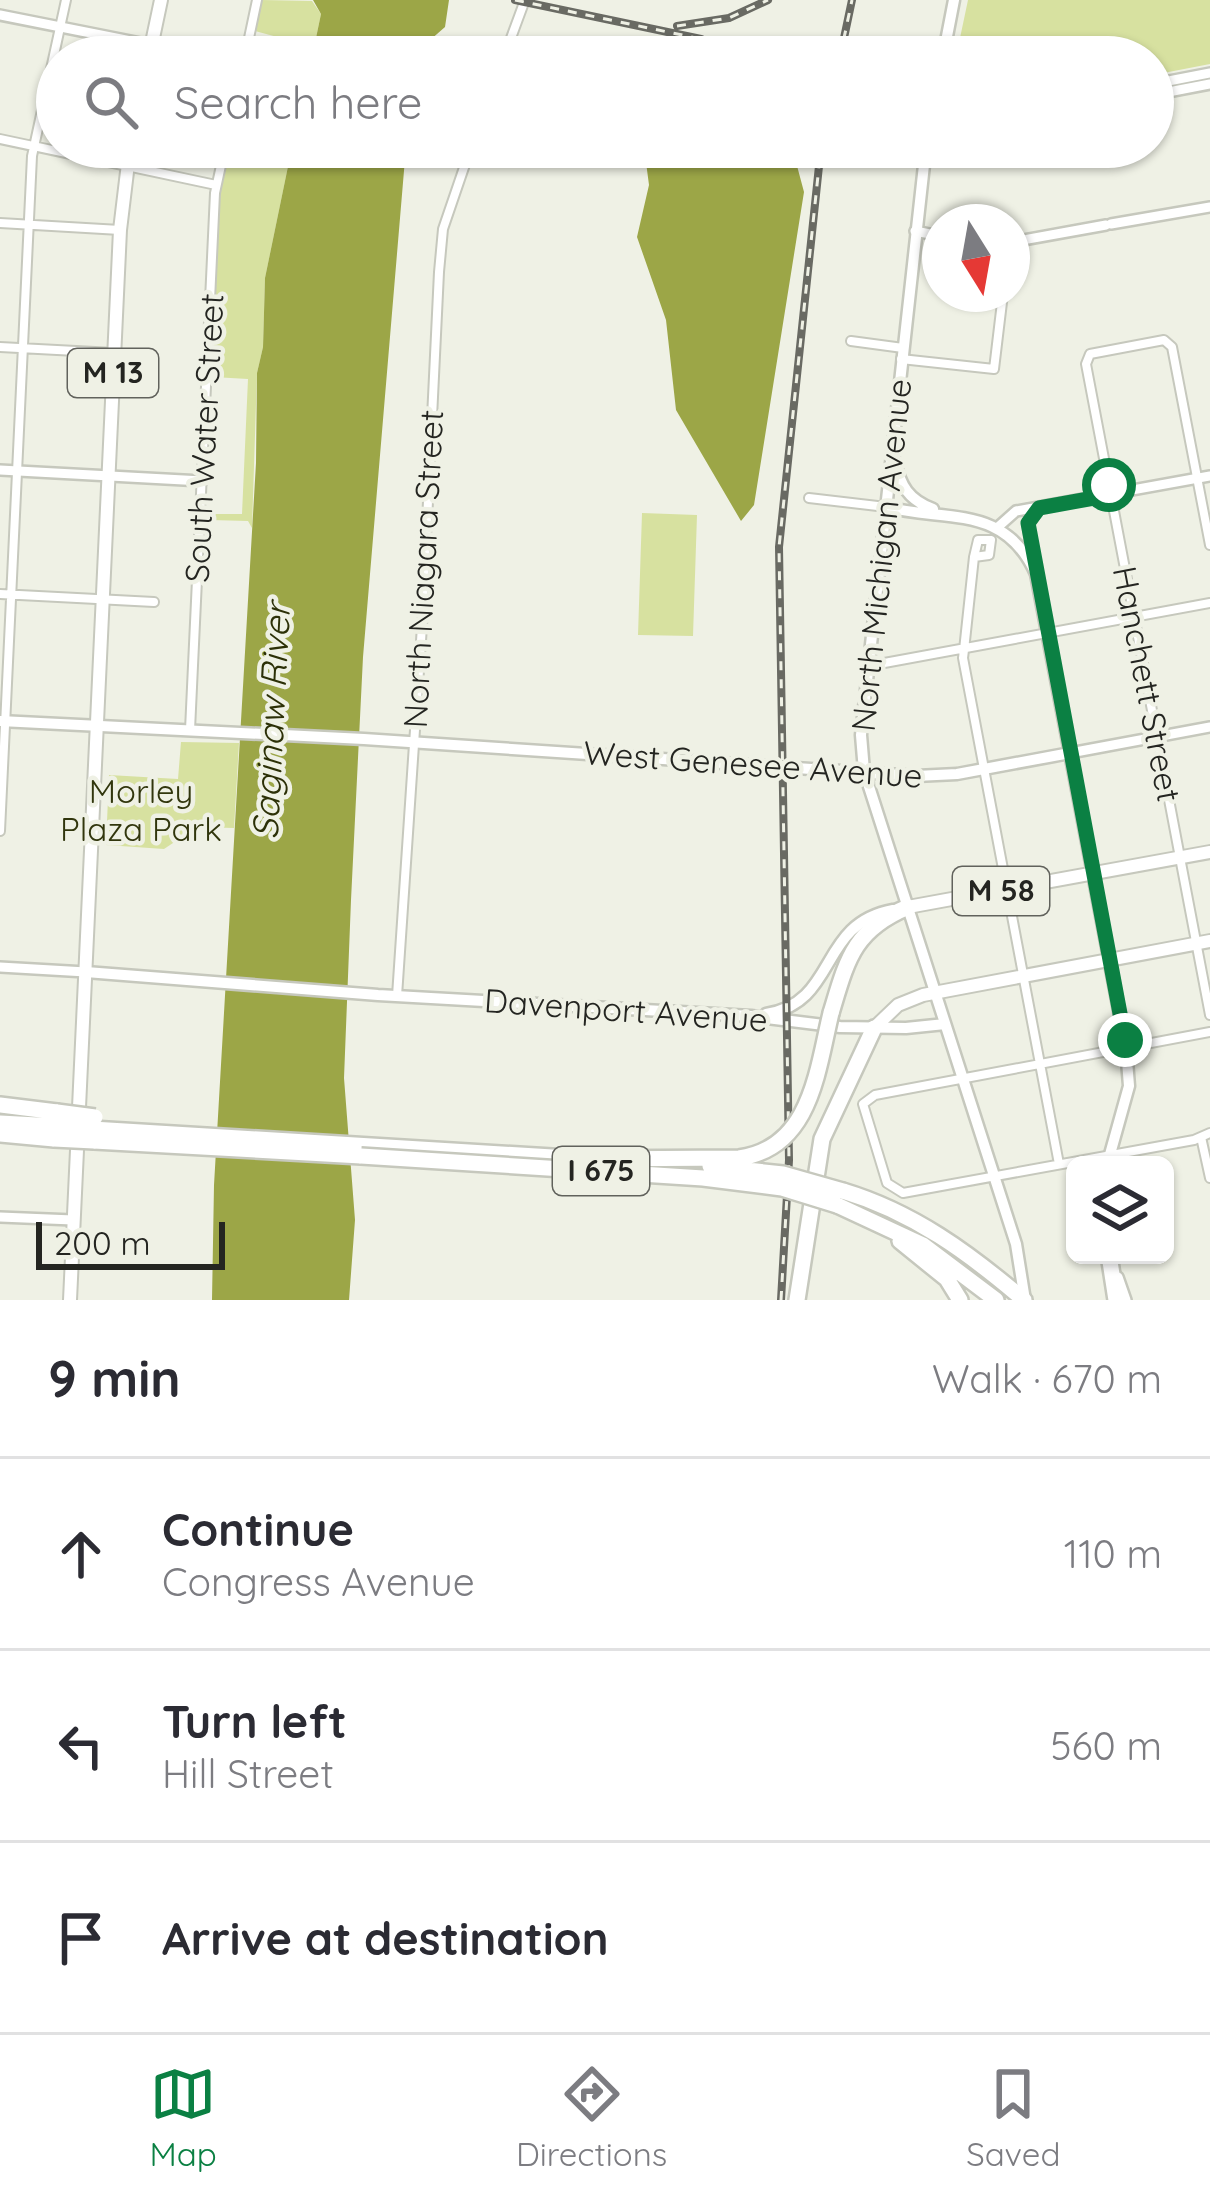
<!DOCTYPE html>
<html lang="en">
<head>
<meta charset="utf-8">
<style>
	:root { --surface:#fff; --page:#f7f7f7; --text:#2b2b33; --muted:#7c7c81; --line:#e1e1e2; --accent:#0b8043 }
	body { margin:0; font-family:Quicksand,sans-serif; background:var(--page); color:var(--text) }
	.controls { position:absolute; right:36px; bottom:36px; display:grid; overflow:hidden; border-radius:18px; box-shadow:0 3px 9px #0004 }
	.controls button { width:108px; height:108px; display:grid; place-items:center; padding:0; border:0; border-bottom:3px solid var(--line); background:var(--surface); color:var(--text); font:60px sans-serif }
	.compass { position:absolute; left:922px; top:204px; width:108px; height:108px; border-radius:50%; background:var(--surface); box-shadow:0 3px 9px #0004; rotate:169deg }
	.scale { position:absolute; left:36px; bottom:30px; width:189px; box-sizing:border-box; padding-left:12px; border:6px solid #242521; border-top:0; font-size:33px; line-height:42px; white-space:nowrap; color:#242521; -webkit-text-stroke:9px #eff1e5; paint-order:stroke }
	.stop { position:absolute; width:36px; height:36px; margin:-27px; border:9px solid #0b8043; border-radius:50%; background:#fff }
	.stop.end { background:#0b8043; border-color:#fff; box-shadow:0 3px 12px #0008 }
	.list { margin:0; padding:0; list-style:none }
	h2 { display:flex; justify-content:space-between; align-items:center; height:156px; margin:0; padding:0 48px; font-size:51px }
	h2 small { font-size:39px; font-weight:400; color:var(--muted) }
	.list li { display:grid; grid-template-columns:78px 1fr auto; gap:36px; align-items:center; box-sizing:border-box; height:192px; padding:0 48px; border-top:3px solid var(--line) }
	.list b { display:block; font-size:45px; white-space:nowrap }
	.list p { margin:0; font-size:39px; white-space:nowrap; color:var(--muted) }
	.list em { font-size:39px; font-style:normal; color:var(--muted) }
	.icon { flex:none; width:66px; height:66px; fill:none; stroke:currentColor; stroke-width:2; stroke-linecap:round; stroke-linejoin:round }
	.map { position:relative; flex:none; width:1210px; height:1300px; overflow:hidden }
	.search { position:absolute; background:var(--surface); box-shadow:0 3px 9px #0004; left:36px; right:36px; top:36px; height:132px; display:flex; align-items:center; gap:30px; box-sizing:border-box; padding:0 42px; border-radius:66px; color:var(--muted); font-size:45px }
	.sheet { height:732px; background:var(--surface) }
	nav { display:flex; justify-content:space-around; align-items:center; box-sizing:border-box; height:168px; border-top:3px solid var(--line); background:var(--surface); font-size:33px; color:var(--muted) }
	nav a { display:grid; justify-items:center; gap:6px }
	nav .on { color:var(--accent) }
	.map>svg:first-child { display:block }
	.green { fill:#d7e1a0 }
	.water { fill:#9ca647 }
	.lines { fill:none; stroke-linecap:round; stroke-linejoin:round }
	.minor-casing { stroke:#c6c8bd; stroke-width:12 }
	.tertiary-casing { stroke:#c6c8bd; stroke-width:14 }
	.secondary-casing { stroke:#c6c8bd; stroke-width:15 }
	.primary-casing { stroke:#c6c8bd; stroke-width:16 }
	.motorway-casing { stroke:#c6c8bd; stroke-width:20 }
	.minor { stroke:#fff; stroke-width:8 }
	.tertiary { stroke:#fff; stroke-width:9 }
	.secondary { stroke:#fff; stroke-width:10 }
	.primary { stroke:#fff; stroke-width:12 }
	.motorway { stroke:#fff; stroke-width:15 }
	.rail-casing { stroke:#696a63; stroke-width:8 }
	.rail { stroke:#eff1e5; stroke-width:3; stroke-dasharray:9; stroke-linecap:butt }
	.motorway-bridge-casing { stroke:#c6c8bd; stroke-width:20; stroke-linecap:butt }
	.motorway-bridge { stroke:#fff; stroke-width:15 }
	.route { stroke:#0b8043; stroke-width:15 }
	.labels { text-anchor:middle; stroke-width:9; stroke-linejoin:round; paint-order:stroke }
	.shield { fill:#eff1e5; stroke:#61625c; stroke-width:3 }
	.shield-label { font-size:30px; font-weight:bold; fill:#242521 }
	.street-label { font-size:33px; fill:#242521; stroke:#eff1e5 }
	.park-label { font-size:33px; fill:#31360d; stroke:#eff1e5 }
	.water-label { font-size:36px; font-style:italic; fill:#2c3007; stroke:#eff1e5 }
</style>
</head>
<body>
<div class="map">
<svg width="1210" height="1300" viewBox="0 0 1210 1300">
	<rect width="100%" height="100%" fill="#eff1e5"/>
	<path class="green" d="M262 0 312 1 321 14 312 57H282L281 38 255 31Z
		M968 0H1210V64L1153 75V57H956Z
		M230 147H292L265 278 263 347 257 373 252 528 248 521 210 520 211 514H242L248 379 213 377 218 198Z
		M642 513 697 515 693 636 638 635Z
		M181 742 239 743 234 828 197 827 164 849 106 845 109 775 178 779Z"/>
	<path class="water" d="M313 0H449L445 27 421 48 420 57H312L321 14Z
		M292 147H406L363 657 351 900 344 1078 355 1220 349 1300H212L214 1185 256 463 257 373 263 347 265 278Z
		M644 147H792L804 192 754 505 741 521 676 410 666 320 637 237 649 185Z"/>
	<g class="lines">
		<g class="minor-casing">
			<path id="minor" d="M151 45 205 57
				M245 57 257 0
				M504 57 525 0
				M0 139 216 185
				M0 223 120 230
				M851 341 903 348
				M0 347 114 353
				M901 359 994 369 1003 294
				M809 498 886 507
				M1210 545 1172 347 1164 340 1090 354 1086 364 1210 1015
				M974 557 989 555 991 540H978L974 557 964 650 963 658 1059 1164
				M0 594 154 602
				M868 666 1210 603
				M190 730 215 193 225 147
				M0 831 32 156 66 0
				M397 996 422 626 439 272 443 229 471 147
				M1210 1032 875 1095 863 1104 887 1183 903 1193 1194 1140 1210 1133
				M1201 1137 1210 1178"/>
		</g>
		<g class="tertiary-casing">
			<path id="tertiary" d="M0 15 151 45
				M1153 84 1210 73
				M1153 95 1210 84
				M1111 224 1210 207
				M915 231 940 236
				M1012 242 1106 225
				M0 470 202 481
				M998 527 1016 511 1210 476
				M1035 569 1028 523 1039 509
				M1070 753 1210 727
				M0 967 86 972
				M0 1217 73 1220
				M1118 1277 1126 1300"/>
		</g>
		<g class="secondary-casing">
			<path id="secondary" d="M943 57 954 0
				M926 147 861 735 864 771 1016 1244 1025 1300
				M895 461C900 486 909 500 933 509
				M886 507C947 522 1005 504 1036 574L1126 1048 1129 1086 1107 1165
				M0 721 364 739 916 776 957 774 1070 753
				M86 972 378 995 751 1016 840 1027 906 1028 945 1024
				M766 1014C839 1002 817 924 893 910"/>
		</g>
		<g class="primary-casing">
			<path id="primary" d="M149 57 161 0
				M908 907 1210 852
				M874 1028 898 1005 923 995 1210 941
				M70 1300 120 230 130 147"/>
		</g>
		<g class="motorway-casing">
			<path id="motorway" d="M831 1013C847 960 853 930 908 907
				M0 1105 57 1112
				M0 1123 55 1126
				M92 1129 585 1159
				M0 1134 54 1139
				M94 1141 361 1156
				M843 1191C913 1212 969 1253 1024 1300
				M837 1205 923 1245 996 1300
				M900 1241 947 1279 960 1300
				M1109 1255 1116 1300
				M797 1300 822 1139 874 1028"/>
		</g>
		<use href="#minor" class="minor"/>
		<use href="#tertiary" class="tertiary"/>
		<use href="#secondary" class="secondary"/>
		<use href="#primary" class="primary"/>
		<use href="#motorway" class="motorway"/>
		<g class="rail-casing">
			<path id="rail" d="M515 0 701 39 740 57
				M677 26 729 18 768 0
				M840 57 852 0
				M781 1300 789 1160 779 547 821 147"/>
		</g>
		<use href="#rail" class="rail"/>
		<g class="motorway-bridge-casing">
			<path id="motorway-bridge" d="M57 1112 95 1117
				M55 1126 92 1129
				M54 1139 94 1141
				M361 1156 703 1178 782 1188 837 1205
				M585 1159 739 1158C811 1148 817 1071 831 1013
				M710 1166 783 1174 843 1191"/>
		</g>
		<use href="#motorway-bridge" class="motorway-bridge"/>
	</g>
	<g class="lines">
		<path class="route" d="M1109 485 1111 495 1039 508 1028 523 1125 1040"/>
	</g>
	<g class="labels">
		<g class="shield">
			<rect x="68" y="349" width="90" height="48" rx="9"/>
			<rect x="953" y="867" width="96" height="48" rx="9"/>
			<rect x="553" y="1147" width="96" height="48" rx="9"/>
		</g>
		<g class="shield-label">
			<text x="113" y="383">M 13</text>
			<text x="1001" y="901">M 58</text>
			<text x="601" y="1181">I 675</text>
		</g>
		<g class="street-label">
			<text transform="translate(204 438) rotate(-87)" y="12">South Water Street</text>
			<text transform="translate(881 555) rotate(-84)" y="12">North Michigan Avenue</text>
			<text transform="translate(423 569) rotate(-87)" y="12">North Niagara Street</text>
			<text transform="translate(1147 684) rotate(79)" y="12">Hanchett Street</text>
			<text transform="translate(753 764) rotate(4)" y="12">West Genesee Avenue</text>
			<text transform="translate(626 1010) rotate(4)" y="12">Davenport Avenue</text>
		</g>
		<g class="park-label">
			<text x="141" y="803">Morley<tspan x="141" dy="38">Plaza Park</tspan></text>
		</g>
		<g class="water-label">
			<text transform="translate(271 721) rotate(-87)" y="13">Saginaw River</text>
		</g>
	</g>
</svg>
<div class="controls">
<button><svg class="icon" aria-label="layers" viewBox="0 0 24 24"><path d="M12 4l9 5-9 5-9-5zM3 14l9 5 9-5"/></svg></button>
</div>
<svg class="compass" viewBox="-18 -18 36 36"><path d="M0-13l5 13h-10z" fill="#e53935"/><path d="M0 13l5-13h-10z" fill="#7c7c81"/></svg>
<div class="scale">200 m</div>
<div class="stop" style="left:1109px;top:485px"></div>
<div class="stop end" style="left:1125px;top:1040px"></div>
<div class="search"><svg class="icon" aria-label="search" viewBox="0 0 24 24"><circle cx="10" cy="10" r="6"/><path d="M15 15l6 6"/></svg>Search here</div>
</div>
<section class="sheet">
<h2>9 min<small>Walk · 670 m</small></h2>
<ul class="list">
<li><svg class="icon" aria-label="ahead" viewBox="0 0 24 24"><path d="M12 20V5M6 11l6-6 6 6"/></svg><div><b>Continue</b><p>Congress Avenue</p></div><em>110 m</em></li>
<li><svg class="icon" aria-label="left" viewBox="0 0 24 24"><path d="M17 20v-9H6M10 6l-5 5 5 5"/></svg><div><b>Turn left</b><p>Hill Street</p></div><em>560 m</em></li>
<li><svg class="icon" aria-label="arrive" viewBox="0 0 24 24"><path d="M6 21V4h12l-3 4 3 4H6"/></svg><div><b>Arrive at destination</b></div></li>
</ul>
</section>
<nav>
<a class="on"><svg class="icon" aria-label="map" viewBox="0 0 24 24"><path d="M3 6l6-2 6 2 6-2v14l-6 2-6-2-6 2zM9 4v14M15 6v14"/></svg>Map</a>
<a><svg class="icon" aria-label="directions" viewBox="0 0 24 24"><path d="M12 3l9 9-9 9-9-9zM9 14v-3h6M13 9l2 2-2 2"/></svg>Directions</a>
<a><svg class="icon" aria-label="saved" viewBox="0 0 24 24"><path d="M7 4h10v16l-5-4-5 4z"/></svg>Saved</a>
</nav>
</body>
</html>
